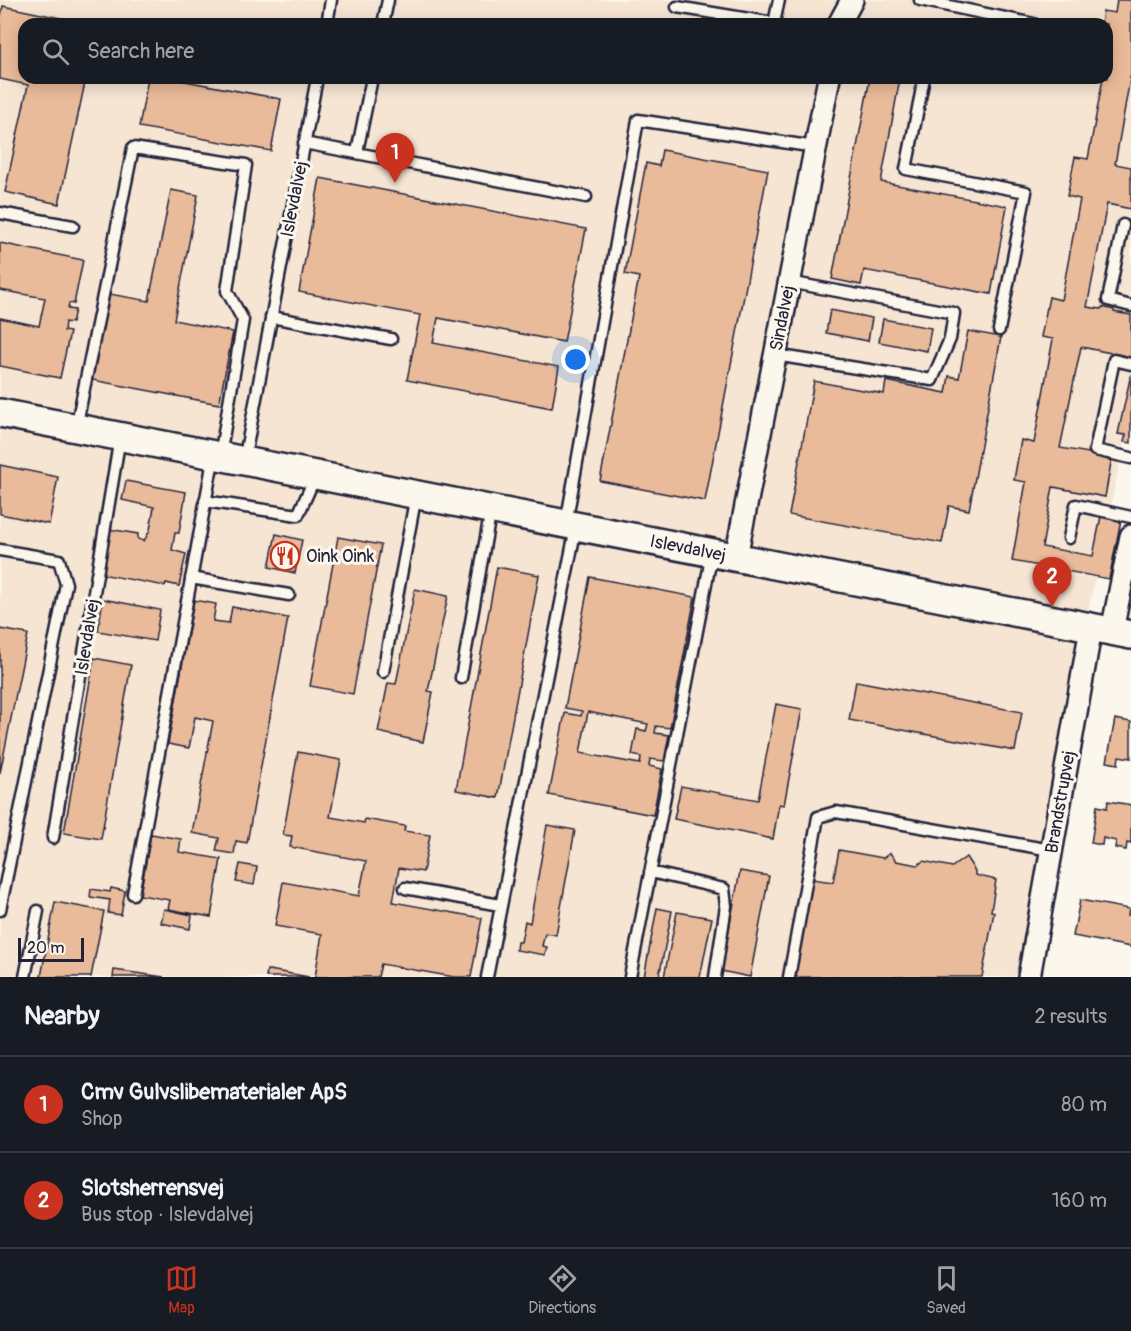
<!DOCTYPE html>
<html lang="en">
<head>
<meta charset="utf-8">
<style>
	:root { --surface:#171b24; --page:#242831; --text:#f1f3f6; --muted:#9ea1a6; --line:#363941; --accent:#c8321e }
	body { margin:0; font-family:Pangolin,sans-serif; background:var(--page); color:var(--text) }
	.scale { position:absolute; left:18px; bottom:15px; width:66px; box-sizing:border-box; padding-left:6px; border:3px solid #22223b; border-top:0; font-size:16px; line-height:21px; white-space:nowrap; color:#22223b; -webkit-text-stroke:4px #fbf7ec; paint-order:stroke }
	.you { position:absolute; left:576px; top:360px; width:21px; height:21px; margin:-15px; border:4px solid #fff; border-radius:50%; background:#1a73e8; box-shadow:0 0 0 9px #1a73e833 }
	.badge { display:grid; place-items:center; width:39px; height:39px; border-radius:50%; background:var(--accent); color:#fff; font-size:20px; font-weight:700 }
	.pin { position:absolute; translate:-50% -50px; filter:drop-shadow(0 2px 3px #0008) }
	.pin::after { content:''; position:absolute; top:32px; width:21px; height:18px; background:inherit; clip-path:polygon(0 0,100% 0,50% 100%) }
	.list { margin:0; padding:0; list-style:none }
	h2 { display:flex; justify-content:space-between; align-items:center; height:78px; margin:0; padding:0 24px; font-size:26px }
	h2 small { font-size:20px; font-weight:400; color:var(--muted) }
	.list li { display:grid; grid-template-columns:39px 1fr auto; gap:18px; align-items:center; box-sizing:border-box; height:96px; padding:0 24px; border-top:2px solid var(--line) }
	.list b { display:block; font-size:22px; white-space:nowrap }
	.list p { margin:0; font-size:20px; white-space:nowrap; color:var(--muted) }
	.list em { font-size:20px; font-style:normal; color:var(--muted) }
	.icon { flex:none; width:33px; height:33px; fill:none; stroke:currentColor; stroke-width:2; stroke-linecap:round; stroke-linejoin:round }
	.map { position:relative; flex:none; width:1131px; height:977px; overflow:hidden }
	.search { position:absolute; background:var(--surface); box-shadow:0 3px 15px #0003; left:18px; right:18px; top:18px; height:66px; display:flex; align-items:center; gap:15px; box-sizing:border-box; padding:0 21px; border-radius:18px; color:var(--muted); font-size:22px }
	.sheet { height:270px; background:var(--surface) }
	nav { display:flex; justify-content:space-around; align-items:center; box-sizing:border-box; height:84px; border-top:2px solid var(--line); background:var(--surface); font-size:16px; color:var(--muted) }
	nav a { display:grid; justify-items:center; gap:3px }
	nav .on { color:var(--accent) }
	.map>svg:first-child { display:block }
	.built { fill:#f6e5d3; fill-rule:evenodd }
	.building { fill:#eabb9a; stroke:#22223b; stroke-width:1.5; fill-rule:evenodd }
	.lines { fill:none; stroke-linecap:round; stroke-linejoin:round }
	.service-casing { stroke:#22223b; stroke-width:15 }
	.minor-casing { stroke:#22223b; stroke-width:26 }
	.tertiary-casing { stroke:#22223b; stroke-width:32 }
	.service { stroke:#fbf7ec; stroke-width:10 }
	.minor { stroke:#fbf7ec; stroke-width:21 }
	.tertiary { stroke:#fbf7ec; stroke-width:27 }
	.labels { text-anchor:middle; stroke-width:6; stroke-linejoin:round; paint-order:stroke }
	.street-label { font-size:18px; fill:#22223b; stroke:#fbf7ec }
	.poi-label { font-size:18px; fill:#22223b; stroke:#fbf7ec; text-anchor:start }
</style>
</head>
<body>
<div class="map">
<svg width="1131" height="977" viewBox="0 0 1131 977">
	<rect width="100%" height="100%" fill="#fbf7ec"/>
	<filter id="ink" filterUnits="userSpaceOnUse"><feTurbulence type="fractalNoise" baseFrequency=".0167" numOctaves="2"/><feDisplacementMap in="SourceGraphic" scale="12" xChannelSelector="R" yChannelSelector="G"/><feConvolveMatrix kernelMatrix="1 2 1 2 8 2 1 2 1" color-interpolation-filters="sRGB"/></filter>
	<g filter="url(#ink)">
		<path class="built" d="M0 0H1131V411L1078 658 1021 977H0ZM24 24H1107V78H24Z"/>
		<path class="building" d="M1117 0H1131V73L1115 164 1131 167V209L1107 204 1087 307 1101 309 1102 307 1114 310V312L1131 315V357L1081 347 1060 448 1112 457 1105 497 1053 487 1042 547 1093 556 1101 516 1121 520 1109 579 1012 561 1026 482 1014 480 1021 440 1034 443 1053 339 1041 337 1049 297 1061 300 1080 199 1067 196 1075 157 1088 159 1103 78H1107V24H1101L1103 11 1115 13Z
			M3 6 89 24H24V78H86L59 204 5 192 28 85 0 79V20Z
			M148 78H169L281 99 271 151 139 127Z
			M870 78H900L881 182 1007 206 991 294 864 270 861 285 832 279Z
			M662 150 768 170 705 501 600 481 639 277 625 274 646 163 659 166Z
			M320 178 586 229 564 342 438 318 433 343 559 367 552 408 407 380 420 315 299 292Z
			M171 190 198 195 174 320 233 332 219 404 87 379 104 293 149 301Z
			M0 243 83 260 74 304 69 303 68 309 75 310 72 323 65 322 64 331 70 332 60 378 0 366V318L39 326 45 298 0 290Z
			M830 310 872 318 868 341 826 333Z
			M883 319 931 328 927 351 879 342Z
			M968 331 1001 337 969 510 949 506 942 543 789 515 814 381 884 394 886 381 946 393 949 376 959 378Z
			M1131 374V443L1124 442 1126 435 1118 434Z
			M0 465 58 477 49 524 0 514Z
			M126 481 186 492 179 533H175L172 550 186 554 179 586 166 583 165 586 101 574 109 529 138 534V539L144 541 150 530 154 507 122 500Z
			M276 534 302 540 295 573 269 567Z
			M338 537 381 545 353 694 310 686Z
			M497 567 539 575 498 798 456 790Z
			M590 577 695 597 670 728 656 726 655 733 669 735 664 761 650 759 649 766 662 769 653 815 549 795 565 713 581 716 582 711 565 708ZM588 712 648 724 646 731 637 729 632 755 641 757 640 764 580 753Z
			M415 589 448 596 428 691 433 692 423 742 378 732 388 683 396 684Z
			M103 599 160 610 155 641 98 631Z
			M194 600 216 604 213 621 229 623 232 607 288 618 247 843 236 841 234 854 216 851 219 838 192 833 213 721 195 717 189 748 168 744Z
			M0 629 28 634 0 773Z
			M94 658 131 665 101 839 64 833Z
			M856 681 1022 712 1015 751 849 720Z
			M776 704 802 709 784 805 779 804 773 839 674 819 681 786 758 800Z
			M1115 719 1131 722V758L1119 756 1118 764 1107 762Z
			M298 752 341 760 330 817 364 823 365 819 405 826 404 831 430 835 423 872 399 868 393 902 482 918 471 977H454L381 964 378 977H315L322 934 275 926 283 882 359 896 366 861 290 847 292 836 283 835Z
			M1108 801 1131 805V844L1127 843 1126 850 1115 848 1116 841 1103 838 1102 845 1091 843 1097 806 1107 808Z
			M547 825 575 830 556 935 545 933 542 946 547 947 545 955 516 950 517 942H521L525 921 530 923Z
			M151 834 181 839 179 852 221 859 211 917 168 909 170 900 140 895Z
			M839 850 883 858 890 853 896 861 918 865 923 861 952 867 966 857 975 871V875L996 880 991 911 994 912 982 977H796L797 971 795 969 812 879 833 882Z
			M240 864 257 867 254 885 236 882Z
			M740 871 769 876 750 977 721 971Z
			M111 888 125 891 121 915 108 913 110 900 90 897 91 889 110 892Z
			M1080 900 1129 909 1128 915 1131 916V947L1073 936Z
			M55 902 104 911 91 977H41Z
			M657 908 672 911 659 977H644Z
			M164 909 192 915 190 929 161 923Z
			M677 912 712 918 700 977H664Z
			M114 970 164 977H113Z
			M267 970H269L309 977H266Z"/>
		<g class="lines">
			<g class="service-casing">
				<path id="service" d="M920 0 1034 24
					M677 7 774 23 779 0
					M327 24 331 0
					M383 24 388 0
					M924 78 906 169 1026 192 999 330
					M304 143 586 197
					M357 152 372 78
					M0 213 73 226
					M1123 225 1108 300 1131 306
					M271 317 391 339
					M775 355 932 380 950 339 954 313 789 282
					M1131 364 1114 360 1095 450 1131 458
					M76 428 133 148 246 165 227 291 243 320 220 456
					M244 461 317 78
					M205 501 298 515 316 475
					M566 524 638 120 815 147
					M1069 538 1076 505 1131 517
					M0 550 59 560 66 584 0 910
					M191 578 289 595
					M383 672 416 495
					M461 678 491 509
					M53 838 120 437
					M650 872 724 889 726 906 715 977
					M405 888 500 905
					M133 894 214 455
					M25 977 38 911
					M487 977 576 527
					M630 977 712 553
					M789 977 818 817 836 812 1051 850"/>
			</g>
			<g class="minor-casing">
				<path id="minor" d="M839 24 852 0
					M736 557 829 78
					M1112 631 1131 536
					M1029 977 1091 628"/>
			</g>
			<g class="tertiary-casing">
				<path id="tertiary" d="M0 413 1131 635"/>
			</g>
			<use href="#service" class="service"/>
			<use href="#minor" class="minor"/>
			<use href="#tertiary" class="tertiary"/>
		</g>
	</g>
	<defs>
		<g id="restaurant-ring" transform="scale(1.5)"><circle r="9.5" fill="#fbf7ec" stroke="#c8321e" stroke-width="1.5"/><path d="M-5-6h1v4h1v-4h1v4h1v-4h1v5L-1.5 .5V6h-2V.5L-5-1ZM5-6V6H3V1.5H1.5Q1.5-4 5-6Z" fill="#c8321e"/></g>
	</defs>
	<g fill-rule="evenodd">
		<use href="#restaurant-ring" x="285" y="556"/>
	</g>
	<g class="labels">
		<g class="street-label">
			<text transform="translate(294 199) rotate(-79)" y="6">Islevdalvej</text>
			<text transform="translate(782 318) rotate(-79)" y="6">Sindalvej</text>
			<text transform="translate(688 548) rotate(11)" y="6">Islevdalvej</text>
			<text transform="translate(87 637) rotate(-81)" y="6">Islevdalvej</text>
			<text transform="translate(1060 802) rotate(-80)" y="6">Brandstrupvej</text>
		</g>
		<g class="poi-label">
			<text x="306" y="562">Oink Oink</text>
		</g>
	</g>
</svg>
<div class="scale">20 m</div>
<div class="you"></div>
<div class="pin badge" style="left:395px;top:183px">1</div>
<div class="pin badge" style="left:1052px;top:607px">2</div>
<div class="search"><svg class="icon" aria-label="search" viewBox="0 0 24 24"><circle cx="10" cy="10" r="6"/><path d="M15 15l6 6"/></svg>Search here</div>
</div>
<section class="sheet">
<h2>Nearby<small>2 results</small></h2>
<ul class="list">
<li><span class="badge">1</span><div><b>Cmv Gulvslibematerialer ApS</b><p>Shop</p></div><em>80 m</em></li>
<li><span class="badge">2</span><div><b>Slotsherrensvej</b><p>Bus stop · Islevdalvej</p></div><em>160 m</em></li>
</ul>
</section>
<nav>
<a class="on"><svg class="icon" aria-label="map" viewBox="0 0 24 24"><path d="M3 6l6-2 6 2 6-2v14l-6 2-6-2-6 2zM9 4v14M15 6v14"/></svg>Map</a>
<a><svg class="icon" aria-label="directions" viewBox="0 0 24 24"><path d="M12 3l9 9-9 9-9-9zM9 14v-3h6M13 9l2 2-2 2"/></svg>Directions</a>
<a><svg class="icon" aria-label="saved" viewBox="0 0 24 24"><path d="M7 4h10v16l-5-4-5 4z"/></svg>Saved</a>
</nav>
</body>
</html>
